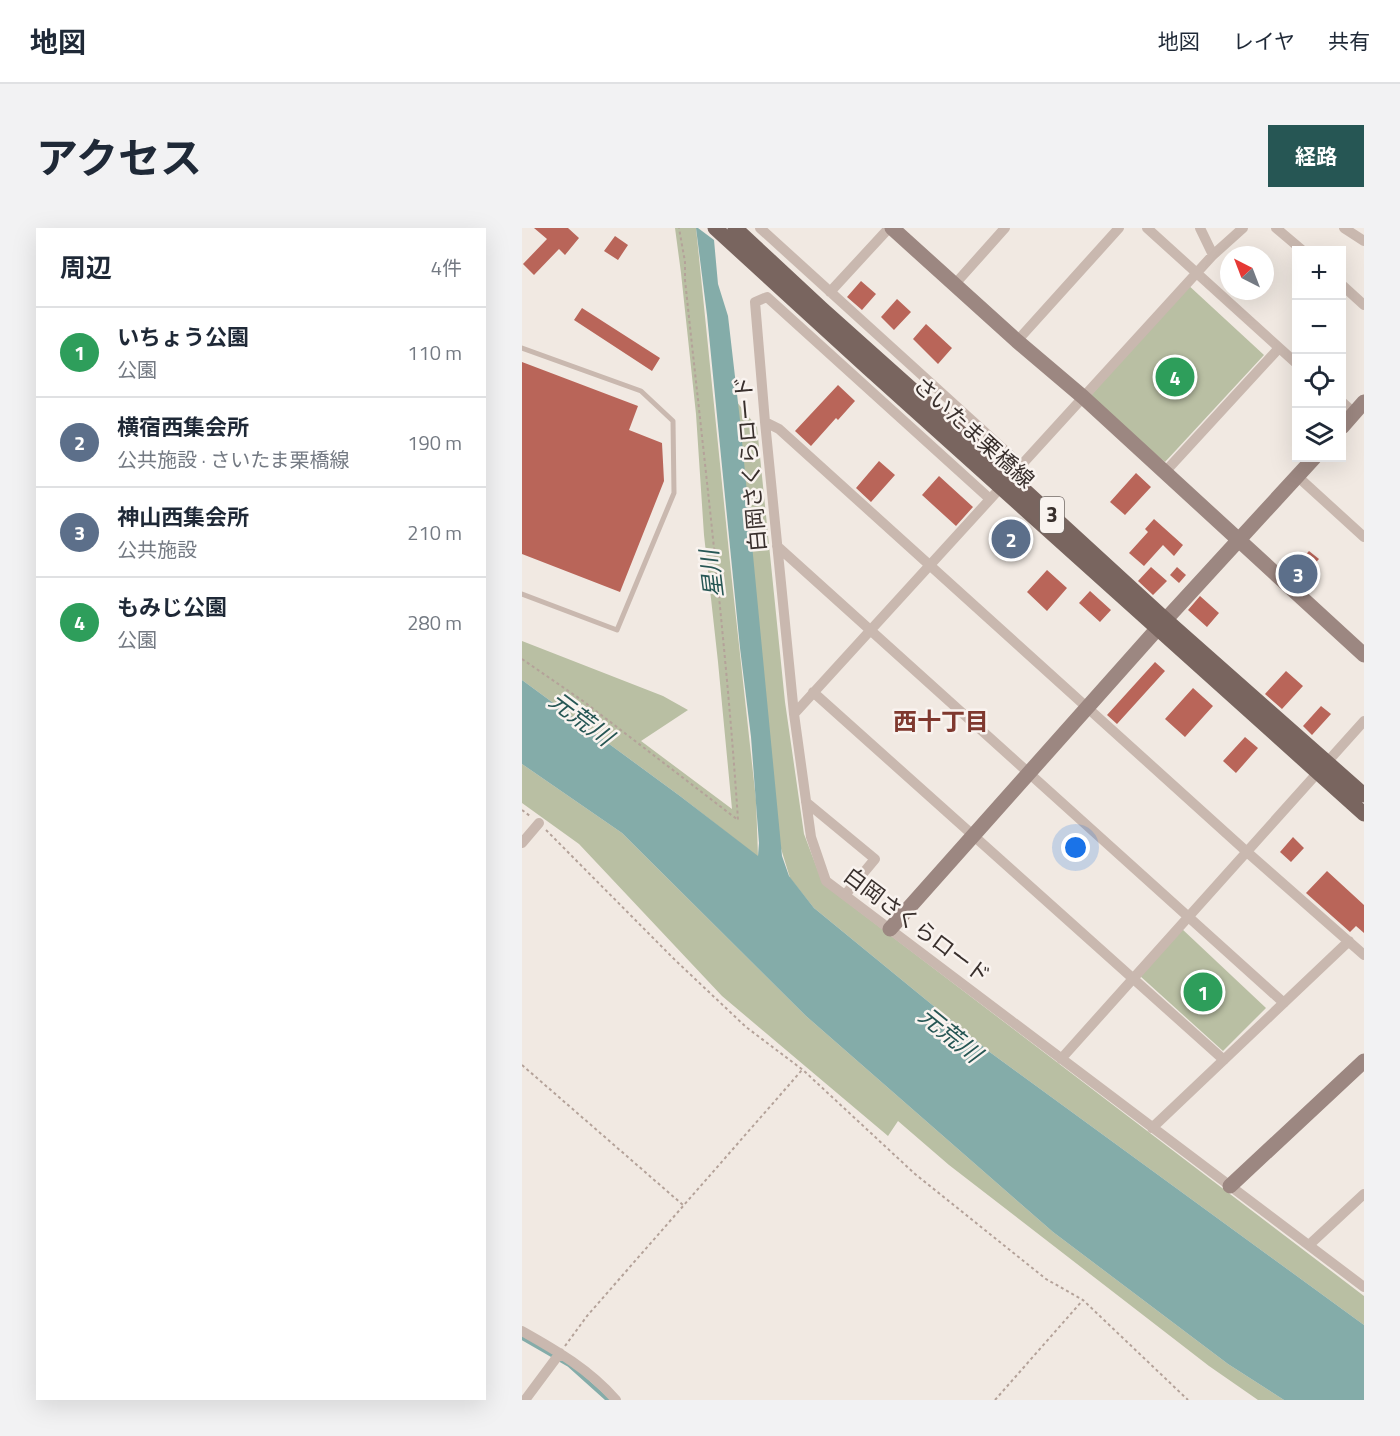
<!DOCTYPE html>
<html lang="ja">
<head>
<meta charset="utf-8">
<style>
	:root { --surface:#fff; --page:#f2f2f3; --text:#1f2937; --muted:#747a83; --line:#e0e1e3; --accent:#265654 }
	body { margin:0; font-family:"Titillium Web","Noto Sans JP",sans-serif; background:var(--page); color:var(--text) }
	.controls { position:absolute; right:18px; top:18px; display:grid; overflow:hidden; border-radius:0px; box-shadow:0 6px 24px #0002 }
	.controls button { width:54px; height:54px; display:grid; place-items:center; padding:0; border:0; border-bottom:2px solid var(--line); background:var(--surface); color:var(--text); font:30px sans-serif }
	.compass { position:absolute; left:698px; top:18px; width:54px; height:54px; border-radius:50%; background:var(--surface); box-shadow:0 6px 24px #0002; rotate:318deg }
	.you { position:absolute; left:554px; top:620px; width:21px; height:21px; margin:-15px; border:4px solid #fff; border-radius:50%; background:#1a73e8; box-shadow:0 0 0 9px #1a73e833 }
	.badge { display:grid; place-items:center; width:39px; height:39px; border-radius:50%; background:var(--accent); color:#fff; font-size:20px; font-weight:700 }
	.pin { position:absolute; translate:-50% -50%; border:3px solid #fff; box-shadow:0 2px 6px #0006 }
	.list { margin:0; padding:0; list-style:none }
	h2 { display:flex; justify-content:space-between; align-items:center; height:78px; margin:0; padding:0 24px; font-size:26px }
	h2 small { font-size:20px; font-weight:400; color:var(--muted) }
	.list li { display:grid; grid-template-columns:39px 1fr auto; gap:18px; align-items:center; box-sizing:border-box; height:90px; padding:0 24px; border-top:2px solid var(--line) }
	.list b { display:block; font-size:22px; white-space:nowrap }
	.list p { margin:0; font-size:20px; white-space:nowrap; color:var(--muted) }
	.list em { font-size:20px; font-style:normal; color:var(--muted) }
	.icon { flex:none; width:33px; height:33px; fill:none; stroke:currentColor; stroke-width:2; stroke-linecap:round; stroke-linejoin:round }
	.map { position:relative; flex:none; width:842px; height:1172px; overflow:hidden; border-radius:0px }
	header { display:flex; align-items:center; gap:36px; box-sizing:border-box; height:84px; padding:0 30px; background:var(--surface); border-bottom:2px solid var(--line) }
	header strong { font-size:28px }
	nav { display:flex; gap:33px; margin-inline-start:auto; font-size:21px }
	.intro { display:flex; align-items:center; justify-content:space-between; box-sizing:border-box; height:144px; padding:0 36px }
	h1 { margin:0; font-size:42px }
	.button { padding:15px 27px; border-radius:0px; background:var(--accent); color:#fff; font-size:21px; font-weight:700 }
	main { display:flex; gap:36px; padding:0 36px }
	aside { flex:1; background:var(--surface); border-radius:0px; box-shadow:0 6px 24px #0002 }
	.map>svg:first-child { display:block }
	.green { fill:#b9bfa3 }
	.water { fill:#84aca9 }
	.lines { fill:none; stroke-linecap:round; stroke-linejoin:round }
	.stream { stroke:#84aca9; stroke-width:4 }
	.building { fill:#b96559 }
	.path { stroke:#b4a299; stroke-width:2; stroke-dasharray:3 3; stroke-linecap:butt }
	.lane { stroke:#c9b8af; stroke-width:5 }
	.street { stroke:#c9b8af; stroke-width:10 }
	.secondary { stroke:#9c8781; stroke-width:15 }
	.primary { stroke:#79655f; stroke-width:15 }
	.labels { text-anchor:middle; stroke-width:5; stroke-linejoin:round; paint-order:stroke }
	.shield { fill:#f9f3ef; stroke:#726a66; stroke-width:1.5 }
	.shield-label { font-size:21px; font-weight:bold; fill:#382f2c }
	.street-label { font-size:22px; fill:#382f2c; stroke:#f9f3ef }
	.water-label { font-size:24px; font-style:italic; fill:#265654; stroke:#f9f3ef }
	.neighbourhood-label { font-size:24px; font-weight:bold; fill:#7f382e; stroke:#f9f3ef }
</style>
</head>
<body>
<header>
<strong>地図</strong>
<nav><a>地図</a><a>レイヤ</a><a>共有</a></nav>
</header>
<div class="intro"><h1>アクセス</h1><a class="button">経路</a></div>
<main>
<aside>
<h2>周辺<small>4件</small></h2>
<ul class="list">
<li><span class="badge" style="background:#2e9e5b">1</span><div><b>いちょう公園</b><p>公園</p></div><em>110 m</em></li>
<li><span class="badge" style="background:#5c6f8a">2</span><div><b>横宿西集会所</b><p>公共施設 · さいたま栗橋線</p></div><em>190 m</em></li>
<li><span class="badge" style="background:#5c6f8a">3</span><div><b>神山西集会所</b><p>公共施設</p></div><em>210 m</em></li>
<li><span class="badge" style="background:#2e9e5b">4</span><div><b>もみじ公園</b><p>公園</p></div><em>280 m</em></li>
</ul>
</aside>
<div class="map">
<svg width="842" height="1172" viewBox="0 0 842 1172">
	<rect width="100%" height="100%" fill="#f1e9e2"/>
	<path class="green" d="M153 0H174L209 344 234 572 236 629 158 568 0 452V413L141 468 166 482 119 513 210 581 196 434 182 307 174 186 159 45Z
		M664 55 742 127 643 234 567 170Z
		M214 173 235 199 263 474 282 606 301 656 842 1068V1097L469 825 292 680 268 650 257 614Z
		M0 536 100 605 284 788 531 1004 706 1136 762 1172H736L687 1138 427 937 376 893 366 908 200 768 57 616 0 575Z
		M659 700 744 780 701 823 617 747Z"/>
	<path class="water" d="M174 0H176L192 12 196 56 206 88 218 192 260 628 267 648 292 680 469 825 842 1097V1172H762L706 1136 531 1004 284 788 100 605 0 536V452L158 568 236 628 237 615 229 509 218 420 185 87Z"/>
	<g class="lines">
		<path class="stream" d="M0 1110 47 1137 86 1172"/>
	</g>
	<path class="building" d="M12 0H46L57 10 43 27 37 21 12 47 1 36 25 11Z
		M93 8 106 17 96 32 82 23Z
		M339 53 354 66 340 82 325 69Z
		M375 71 389 84 372 102 359 89Z
		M60 80 138 130 130 143 52 92Z
		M404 96 430 120 416 136 391 111Z
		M0 134 116 178 107 202 140 215 142 253 98 364 0 326Z
		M316 157 333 173 316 192 314 190 289 218 273 203Z
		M357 233 373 247 349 274 334 260Z
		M614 245 629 259 603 287 588 274Z
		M417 248 451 279 434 298 400 267Z
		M632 291 661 317 652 328 641 317 622 338 607 325 626 304 623 301Z
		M493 295 506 306 496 317 494 315 480 330 470 321Z
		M787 323 797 331 785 344 788 346 779 356 767 345Z
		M629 339 645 353 631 367 616 353Z
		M655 339 664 347 657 355 648 347Z
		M525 342 545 360 525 383 505 364Z
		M568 363 589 382 578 394 557 375Z
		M678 368 697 385 685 399 666 382Z
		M633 434 643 443 595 496 585 487Z
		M764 443 781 458 760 481 743 466Z
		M671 460 691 478 663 509 643 491Z
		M799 478 809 486 790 507 781 498Z
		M723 509 736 520 714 545 701 533Z
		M771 609 782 620 769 634 758 624Z
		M805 643 842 677V705L834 698 828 704 784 665Z"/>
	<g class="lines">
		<path class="path" d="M0 431 61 473 216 592C204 411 182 231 163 52V34L157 0
			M0 582 8 588
			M24 602 153 732 224 799 281 842 393 946 524 1051 561 1072 666 1172
			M0 837 161 977
			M43 1118 65 1088 280 842
			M473 1172 561 1072"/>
		<path class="lane" d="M0 120 119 163 151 193 152 265 95 402 0 366"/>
		<path class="street" d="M238 0 499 237
			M625 0 774 135
			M678 0 691 27
			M754 0 780 22
			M822 0 842 13
			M433 56 483 0
			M820 57 842 77
			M308 64 367 0
			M495 113 597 0
			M820 174 832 185
			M243 194 257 201 725 624 842 727
			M642 245 757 120
			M775 248 842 309
			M468 271 245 69 233 74 243 194 272 486 289 609 304 653 842 1059
			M255 318 762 775
			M291 464 702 832
			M272 486 691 27 721 0
			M284 574 353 631 323 667
			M0 615 17 595
			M539 831 842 493
			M630 900 827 713
			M787 1017 842 966
			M0 1103C34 1122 68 1142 94 1172
			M3 1172 38 1125"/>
		<path class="secondary" d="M370 0 495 113 561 169 842 427
			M820 199 842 174
			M368 701 636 400 792 230
			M708 958 842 833"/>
		<path class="primary" d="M193 0 346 140 842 586
			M213 0 300 81 488 249 644 392 842 567"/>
	</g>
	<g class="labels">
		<rect class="shield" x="518" y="269" width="24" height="36" rx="4.5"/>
		<g class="shield-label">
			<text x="530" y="294">3</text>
		</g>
		<g class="street-label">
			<text transform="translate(452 204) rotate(42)" y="8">さいたま栗橋線</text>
			<text transform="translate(228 236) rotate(-95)" y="8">白岡さくらロード</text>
			<text transform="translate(395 697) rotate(37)" y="8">白岡さくらロード</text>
		</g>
		<g class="water-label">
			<text transform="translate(190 346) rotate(-97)" y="8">星川</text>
			<text transform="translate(59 491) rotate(37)" y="8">元荒川</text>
			<text transform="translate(428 807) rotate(39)" y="8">元荒川</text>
		</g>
		<g class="neighbourhood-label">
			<text x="419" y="502">西十丁目</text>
		</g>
	</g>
</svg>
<div class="controls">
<button>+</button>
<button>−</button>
<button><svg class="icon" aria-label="locate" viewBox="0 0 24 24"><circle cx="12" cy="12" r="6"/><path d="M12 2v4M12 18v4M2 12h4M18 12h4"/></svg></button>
<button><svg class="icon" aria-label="layers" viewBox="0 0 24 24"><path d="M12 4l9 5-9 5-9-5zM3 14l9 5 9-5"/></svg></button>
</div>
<svg class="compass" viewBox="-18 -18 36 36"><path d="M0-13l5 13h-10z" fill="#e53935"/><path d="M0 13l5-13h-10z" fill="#747a83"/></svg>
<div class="you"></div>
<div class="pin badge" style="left:681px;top:764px;background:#2e9e5b">1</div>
<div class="pin badge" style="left:489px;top:311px;background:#5c6f8a">2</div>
<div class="pin badge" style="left:776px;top:346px;background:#5c6f8a">3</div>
<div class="pin badge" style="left:653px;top:149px;background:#2e9e5b">4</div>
</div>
</main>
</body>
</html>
